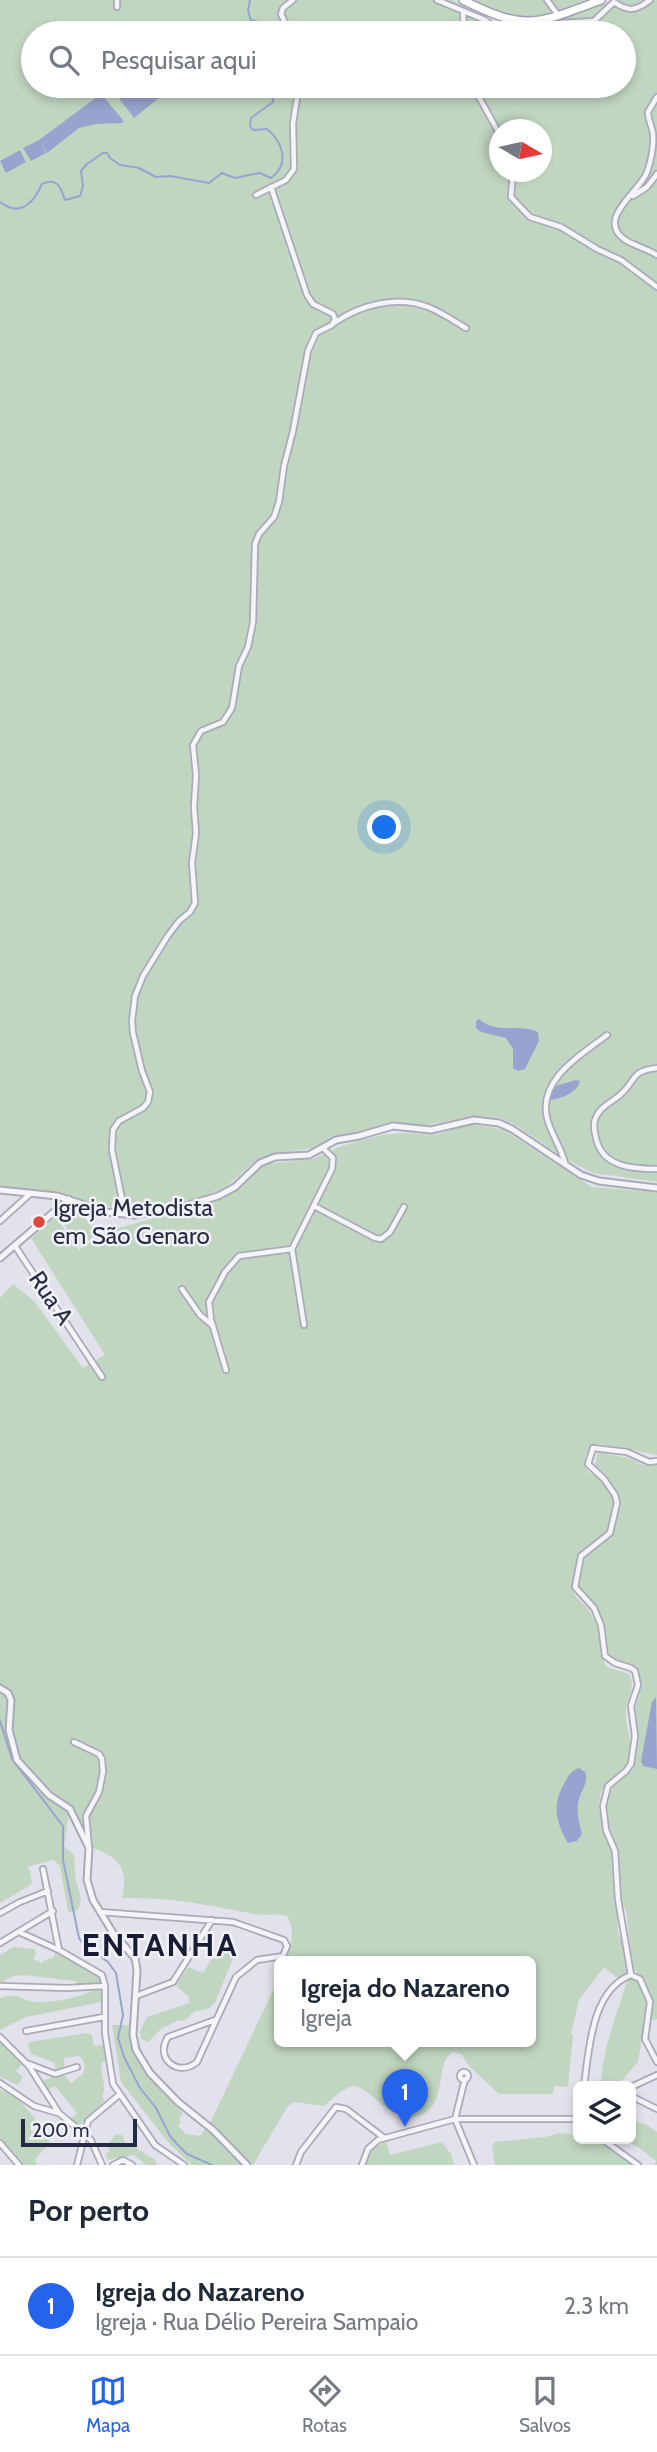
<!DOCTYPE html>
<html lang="pt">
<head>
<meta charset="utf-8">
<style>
	:root { --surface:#fff; --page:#f2f2f3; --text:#1f2937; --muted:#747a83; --line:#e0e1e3; --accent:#2563eb }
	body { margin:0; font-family:Cabin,sans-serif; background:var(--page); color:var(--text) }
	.controls { position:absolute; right:21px; bottom:21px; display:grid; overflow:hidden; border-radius:10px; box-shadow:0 4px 10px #0003 }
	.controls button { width:63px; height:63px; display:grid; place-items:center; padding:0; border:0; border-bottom:2px solid var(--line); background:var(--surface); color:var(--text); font:35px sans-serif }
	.compass { position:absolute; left:489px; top:119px; width:63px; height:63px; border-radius:50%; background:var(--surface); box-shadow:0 4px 10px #0003; rotate:99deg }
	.scale { position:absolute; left:21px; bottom:18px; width:116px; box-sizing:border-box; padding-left:7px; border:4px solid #272a45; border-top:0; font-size:19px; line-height:24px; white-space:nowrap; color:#272a45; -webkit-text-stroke:5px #f1f2f8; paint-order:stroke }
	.you { position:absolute; left:385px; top:828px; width:24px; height:24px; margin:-18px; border:5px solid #fff; border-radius:50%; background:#1a73e8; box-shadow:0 0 0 10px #1a73e833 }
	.badge { display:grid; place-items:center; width:46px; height:46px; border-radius:50%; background:var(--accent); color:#fff; font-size:23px; font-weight:700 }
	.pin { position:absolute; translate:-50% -58px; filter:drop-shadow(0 2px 4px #0008) }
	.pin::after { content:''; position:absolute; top:37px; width:24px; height:21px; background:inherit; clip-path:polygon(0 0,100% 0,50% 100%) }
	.popup { position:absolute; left:274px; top:1956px; width:262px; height:91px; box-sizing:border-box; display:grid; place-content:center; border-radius:10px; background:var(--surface); filter:drop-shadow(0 2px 5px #0005); font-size:23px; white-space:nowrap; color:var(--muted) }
	.popup b { font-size:26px; color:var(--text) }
	.popup::after { content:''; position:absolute; left:50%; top:100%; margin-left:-14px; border:14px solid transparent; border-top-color:var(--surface) }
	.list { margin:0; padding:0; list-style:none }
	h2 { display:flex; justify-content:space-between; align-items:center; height:91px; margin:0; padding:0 28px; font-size:30px }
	h2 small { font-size:23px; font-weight:400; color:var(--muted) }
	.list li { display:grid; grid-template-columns:46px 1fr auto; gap:21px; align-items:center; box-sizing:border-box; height:98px; padding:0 28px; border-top:2px solid var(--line) }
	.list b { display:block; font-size:26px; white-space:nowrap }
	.list p { margin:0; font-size:23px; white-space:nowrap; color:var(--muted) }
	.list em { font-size:23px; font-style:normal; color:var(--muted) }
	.icon { flex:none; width:38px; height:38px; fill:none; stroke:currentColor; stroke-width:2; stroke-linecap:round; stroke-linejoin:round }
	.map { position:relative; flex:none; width:657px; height:2165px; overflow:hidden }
	.search { position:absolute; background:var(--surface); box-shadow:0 4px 10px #0003; left:21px; right:21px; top:21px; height:77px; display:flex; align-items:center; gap:18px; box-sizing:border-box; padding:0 24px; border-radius:38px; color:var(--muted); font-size:26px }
	.sheet { height:189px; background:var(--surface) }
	nav { display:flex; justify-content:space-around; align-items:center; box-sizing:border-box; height:98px; border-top:2px solid var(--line); background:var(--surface); font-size:19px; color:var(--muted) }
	nav a { display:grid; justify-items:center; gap:4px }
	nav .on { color:var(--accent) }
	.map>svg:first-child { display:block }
	.green { fill:#c1d6c1; fill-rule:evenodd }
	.water { fill:#98a4cf }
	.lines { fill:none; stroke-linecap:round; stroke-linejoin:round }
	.stream { stroke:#98a4cf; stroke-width:2 }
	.minor-casing { stroke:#a9abb9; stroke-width:8 }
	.tertiary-casing { stroke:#a9abb9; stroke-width:9 }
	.primary-casing { stroke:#9ea2b8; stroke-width:10 }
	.minor { stroke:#f4f4f9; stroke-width:4.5 }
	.tertiary { stroke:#f4f4f9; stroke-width:5 }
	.primary { stroke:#fff; stroke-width:7 }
	.poi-dot { fill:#dd4938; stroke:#f1f2f8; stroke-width:2.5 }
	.labels { text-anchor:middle; stroke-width:5; stroke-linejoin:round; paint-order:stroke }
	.poi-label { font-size:24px; fill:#272a45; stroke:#f1f2f8; text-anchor:start }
	.street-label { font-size:24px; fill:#272a45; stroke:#f1f2f8 }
	.district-label { font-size:32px; font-weight:bold; letter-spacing:2px; fill:#191c35; stroke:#f1f2f8 }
</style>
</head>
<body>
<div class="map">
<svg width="657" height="2165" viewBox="0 0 657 2165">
	<rect width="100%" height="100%" fill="#e1e2eb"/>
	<path class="green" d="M0 0H453L495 22 524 28 551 22 614 0H657V1182L593 1173 568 1160 514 1124 500 1118 472 1116 428 1125 388 1123 362 1132 333 1136 315 1148 268 1155 256 1160 226 1187 207 1195 160 1208 120 1210 71 1196 0 1186ZM33 33H624V86H33ZM500 130H542V172H500Z
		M469 0H585C533 22 521 23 469 0Z
		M467 1124 502 1129 592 1187 657 1192V1455L600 1444C588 1444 584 1456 585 1467L589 1473 598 1477 614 1499V1503L608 1532 586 1548 579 1555 572 1590 577 1598 588 1608 597 1625 604 1662 607 1667 629 1674C636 1689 628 1696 626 1710 624 1728 636 1746 627 1763 620 1777 604 1779 600 1796 595 1821 612 1837 614 1859 617 1883 617 1909 618 1934L624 1945 630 1970 619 1979 604 1967 579 2000 571 2034 573 2035 568 2087 554 2086 553 2094H499L470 2067 461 2054 453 2052C434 2063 448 2101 423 2114 391 2129 367 2080 350 2087 340 2090 332 2101 323 2106L294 2102 288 2106 253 2165 210 2123 279 1978V2041H531V1961H286C291 1947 296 1929 287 1916 276 1913 265 1916 254 1914 209 1905 168 1897 122 1898 129 1867 119 1858 91 1847L70 1804 52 1792 20 1759 12 1732 14 1699 10 1692 0 1686V1298L13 1284 34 1301 83 1368 105 1355 31 1238 56 1217 79 1250 105 1232 223 1198 237 1190 254 1172 266 1164 313 1159 341 1146 382 1135 401 1133 436 1135Z
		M76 1205 97 1234 79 1247 59 1217Z
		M600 1453 629 1458 643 1465H657V2019L649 2020 652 2002 641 1976 633 1968 626 1911 620 1897 617 1852 606 1815 607 1800 611 1789 632 1770 635 1763 638 1739 634 1712 641 1688 637 1669 609 1655 604 1627 597 1607 579 1586 584 1558 610 1538 619 1503 617 1493 611 1484 595 1465 597 1454Z
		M0 1691 7 1696 9 1701 7 1735 14 1759 41 1791 69 1812 64 1846 74 1855C75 1861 74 1868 75 1874 76 1889 88 1901 74 1913L68 1911 60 1866 53 1860 27 1867 30 1871 32 1884 0 1903Z
		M225 1944 233 1947 235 1953 215 2003 209 2008 194 2012 185 2020 177 2021 161 2029 148 2042 141 2039 140 2031 147 2017 189 2003V1997L176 1986 188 1967 203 1973 219 1947Z
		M14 1947 34 1949 36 1952 34 1959 41 1963 49 1958 52 1959 57 1951 97 1973 102 1984 77 1986 76 1981 23 1975 13 1976 0 1984V1955Z
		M634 1978 639 1983 647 2007 638 2062 617 2086H601C602 2049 617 2014 628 1979Z
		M102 1989 101 2002 26 2017 0 2030V1998C24 1991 21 2002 37 2002 49 2002 65 2000 76 1997 86 1994 91 1990 102 1989Z
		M112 2025H130C130 2033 129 2041 132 2048 140 2073 165 2094 183 2113L179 2119 181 2122 178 2126 186 2134 200 2136 206 2128 244 2165H192L167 2141 121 2082Z
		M87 2033 92 2035 94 2046 105 2045 107 2061 102 2062C99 2076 108 2084 102 2097L105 2100 78 2127 70 2120 77 2113 55 2086 46 2091 41 2083 53 2076 64 2075 71 2083 83 2074C85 2068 86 2060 79 2056L64 2058 65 2071 55 2072V2063L31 2054 28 2046 30 2042Z
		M0 2039 22 2064 16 2071 23 2077 18 2085 0 2077Z
		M0 2090C23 2097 35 2120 49 2138V2144L35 2159 37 2165H23L0 2139Z
		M633 2121 647 2125 657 2132V2165H654L656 2161 641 2149 622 2139H631V2122Z
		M559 2133 578 2135V2139H600L633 2165H495L492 2148 494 2142 545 2137Z
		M116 2134 122 2135 125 2143C136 2146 145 2155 155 2159L157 2165H146L134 2155 108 2160 106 2154 109 2151V2143Z
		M386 2141 390 2155 442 2142 451 2154 454 2165H366L371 2150Z"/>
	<path class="water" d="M116 86H174L134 118 112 89Z
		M101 94 123 120V123L96 124 79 128 47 153 41 143 46 153 31 161 23 148 39 140Z
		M20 150 26 162 6 173 0 161Z
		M479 1019C499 1036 518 1022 538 1032L539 1041 525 1069 518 1071 513 1068V1049L506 1038 481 1032 476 1028V1021Z
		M576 1080 580 1081C578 1092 561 1099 550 1100L552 1087Z
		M656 1697 657 1769 643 1766 641 1761 652 1702Z
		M579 1768 585 1772C589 1783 582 1788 579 1799 576 1810 579 1823 582 1834L577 1841 568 1843C557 1824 551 1806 564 1784 568 1777 570 1771 579 1768Z"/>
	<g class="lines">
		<path class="stream" d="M250 0 248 11 251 20 262 23 266 28 258 33
			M0 202C21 218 34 202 42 184 58 177 61 188 65 200L80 196 83 186 81 171 87 164 103 153H107L110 158 120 165 139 168 156 177 170 176 209 183 222 173 235 178 260 173 271 178C290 164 283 142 267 129L253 130 250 126 251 118 273 102 272 86
			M0 1721 12 1759 63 1826V1860L79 1938 83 1944 108 1962 116 1973 123 2015 118 2038 124 2057 140 2088 156 2108 170 2136 177 2144 187 2154 212 2165"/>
		<g class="minor-casing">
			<path id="minor" d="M437 0 485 20 501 33
				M547 0 558 15
				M117 7V0
				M463 11 464 33
				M290 33 281 14 283 8 293 0
				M535 33 560 23 594 21 614 2C628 12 636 11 650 0
				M467 86 479 97 500 135
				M657 97 648 112C648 120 652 126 653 134 654 146 651 162 647 172 640 192 593 220 627 241 636 246 647 249 657 255
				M513 172 511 197 530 217 561 227 597 249 621 260 657 287
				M256 195 286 180 294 169 293 123 299 86
				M633 196 647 187 657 174
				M334 323C360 305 397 295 428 307 441 312 454 321 466 328
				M657 1068C630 1071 637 1080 620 1095 612 1102 601 1106 596 1117 593 1123 594 1131 596 1138 602 1167 632 1169 657 1169
				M565 1163C561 1147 551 1134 547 1118 538 1079 581 1055 607 1035
				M314 1206 375 1238 381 1239 390 1232 404 1207
				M125 1214 112 1150 113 1130 119 1121 143 1108 148 1102 150 1092 142 1071 133 1033 132 1021 135 996 143 976 167 937 179 921 190 912 195 903 192 863 196 833 194 807 196 775 193 745 201 731 223 722 232 708 239 666 248 647 253 622 255 544 259 534 274 517 279 502 284 466 293 431 308 351 316 333 332 325 335 319 333 314 313 304 307 295 271 187
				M0 1221 31 1193
				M15 1246 102 1377
				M182 1289 200 1315 212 1325
				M304 1325 292 1249 332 1169 333 1158 323 1148
				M226 1370 211 1320 209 1302 225 1272 239 1256 292 1249
				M74 1742 99 1754 102 1759 103 1772 99 1792 86 1816 89 1848
				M43 1869 59 1950
				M100 1912 233 1922 284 1940 287 1946 283 1956 257 1960 236 1977 197 2062C178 2078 154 2058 168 2037L215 2020
				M0 1913 20 1902 48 1891
				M19 1932 59 1950 102 1975 105 1986V2033L113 2084 155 2145 184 2165
				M0 1943 53 1911
				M631 1975 618 1899 615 1851 606 1830 603 1806 608 1786 626 1771 631 1764 635 1736 631 1706 638 1685 635 1671 631 1668 615 1663 605 1656 601 1625 594 1608 575 1587 581 1556 610 1533 617 1503 615 1495 604 1479 588 1464 593 1448 627 1452 649 1462 657 1461
				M631 1975 640 1979 650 2002 645 2039 657 2062
				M0 1986 67 1988 105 1986
				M136 1996 173 1982 212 1920
				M26 2031 104 2017
				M0 2037 29 2066 59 2113 91 2140 102 2165
				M29 2064 55 2074 77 2067
				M460 2076a4 4 0 1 1 8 0a4 4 0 1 1-8 0Z
				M0 2083 34 2106 58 2113
				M584 2086C589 2051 591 1990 631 1975
				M631 2087 657 2075
				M631 2096 657 2109
				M455 2119 474 2165
				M455 2119 465 2079
				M602 2139 638 2165
				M0 2143 19 2165
				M77 2165 88 2121 120 2094
				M113 2165 123 2160 132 2165
				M296 2165 301 2152 336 2107 346 2109 383 2137
				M362 2165 368 2149 378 2140 455 2119H578"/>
		</g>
		<g class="tertiary-casing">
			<path id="tertiary" d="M0 1190 57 1196 107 1212 134 1215 181 1207 218 1196 235 1187 260 1163 275 1157 309 1155 336 1140 359 1136 393 1126 431 1130 474 1120 499 1123 512 1129 581 1175 599 1181 657 1188
				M0 1258 69 1199
				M0 1688 8 1693 11 1700 9 1730 17 1760 49 1795 70 1809 89 1848 87 1880 93 1900 113 1933 135 1958 137 1970 133 2035 136 2050 150 2073 178 2102 213 2130 247 2165"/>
		</g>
		<g class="primary-casing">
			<path id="primary" d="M463 0C527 32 536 24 601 0"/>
		</g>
		<use href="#minor" class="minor"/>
		<use href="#tertiary" class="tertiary"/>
		<use href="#primary" class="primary"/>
	</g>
	<circle class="poi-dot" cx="39" cy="1222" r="7"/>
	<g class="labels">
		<g class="poi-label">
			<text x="53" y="1216">Igreja Metodista<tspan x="53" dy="28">em São Genaro</tspan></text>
		</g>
		<g class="street-label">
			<text transform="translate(51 1298) rotate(56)" y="8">Rua A</text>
		</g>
		<g class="district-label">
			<text x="160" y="1956">ENTANHA</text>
		</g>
	</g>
</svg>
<div class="controls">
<button><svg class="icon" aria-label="layers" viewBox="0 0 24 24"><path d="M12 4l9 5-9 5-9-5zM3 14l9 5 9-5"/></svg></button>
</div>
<svg class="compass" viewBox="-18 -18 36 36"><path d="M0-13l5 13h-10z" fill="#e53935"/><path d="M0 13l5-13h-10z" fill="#747a83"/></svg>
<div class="scale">200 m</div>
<div class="you"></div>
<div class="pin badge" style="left:405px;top:2127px">1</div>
<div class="popup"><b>Igreja do Nazareno</b>Igreja</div>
<div class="search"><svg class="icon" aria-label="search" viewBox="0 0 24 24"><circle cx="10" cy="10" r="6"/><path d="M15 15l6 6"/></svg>Pesquisar aqui</div>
</div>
<section class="sheet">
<h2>Por perto<small></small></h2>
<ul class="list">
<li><span class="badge">1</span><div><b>Igreja do Nazareno</b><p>Igreja · Rua Délio Pereira Sampaio</p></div><em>2.3 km</em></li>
</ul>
</section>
<nav>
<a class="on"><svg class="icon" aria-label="map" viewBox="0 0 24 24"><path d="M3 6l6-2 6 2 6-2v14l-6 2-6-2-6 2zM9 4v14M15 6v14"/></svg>Mapa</a>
<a><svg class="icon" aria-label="directions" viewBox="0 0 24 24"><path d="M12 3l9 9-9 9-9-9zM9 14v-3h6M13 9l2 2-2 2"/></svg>Rotas</a>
<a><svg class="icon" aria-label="saved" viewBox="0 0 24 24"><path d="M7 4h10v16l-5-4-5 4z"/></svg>Salvos</a>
</nav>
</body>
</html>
